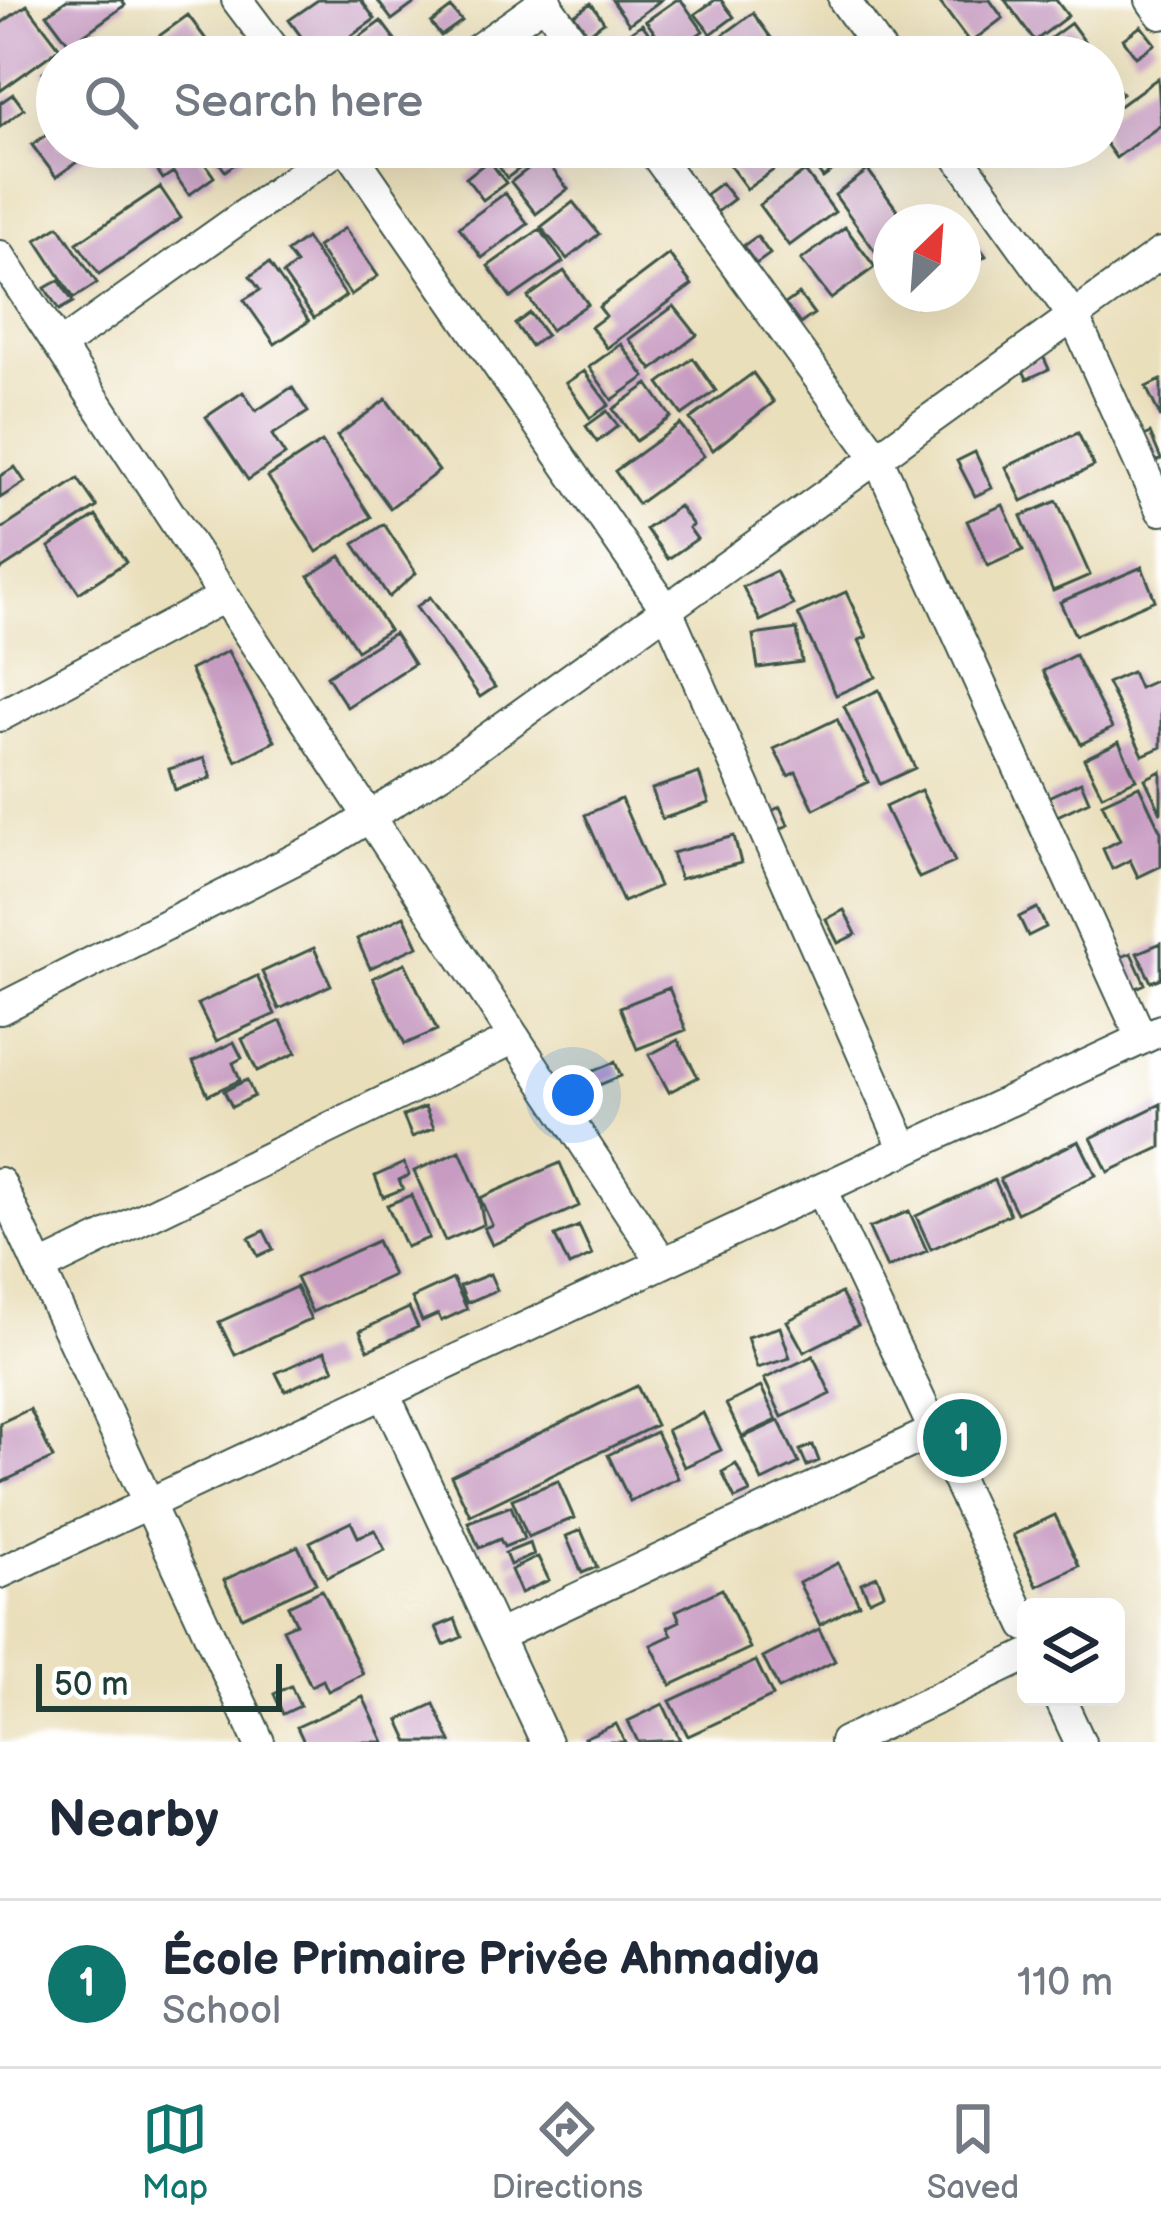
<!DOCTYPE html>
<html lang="en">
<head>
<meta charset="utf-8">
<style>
	:root { --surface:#fff; --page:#f2f2f3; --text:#1f2937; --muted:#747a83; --line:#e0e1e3; --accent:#0f766e }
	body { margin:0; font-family:"Balsamiq Sans",sans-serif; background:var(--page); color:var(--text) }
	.controls { position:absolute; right:36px; bottom:36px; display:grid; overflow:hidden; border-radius:18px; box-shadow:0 12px 48px #0002 }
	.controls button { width:108px; height:108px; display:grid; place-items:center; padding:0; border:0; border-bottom:3px solid var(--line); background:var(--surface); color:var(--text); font:60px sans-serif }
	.compass { position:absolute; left:873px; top:204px; width:108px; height:108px; border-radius:50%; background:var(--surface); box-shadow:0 12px 48px #0002; rotate:25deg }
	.scale { position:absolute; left:36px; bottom:30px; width:246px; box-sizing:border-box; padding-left:12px; border:6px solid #1f3d34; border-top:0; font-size:33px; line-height:42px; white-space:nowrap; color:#1f3d34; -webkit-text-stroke:9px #fff; paint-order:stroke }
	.you { position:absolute; left:573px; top:1095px; width:42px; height:42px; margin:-30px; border:9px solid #fff; border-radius:50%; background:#1a73e8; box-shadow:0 0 0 18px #1a73e833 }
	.badge { display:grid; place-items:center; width:78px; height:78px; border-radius:50%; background:var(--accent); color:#fff; font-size:39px; font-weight:700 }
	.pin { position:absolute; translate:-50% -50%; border:6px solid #fff; box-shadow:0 3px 12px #0006 }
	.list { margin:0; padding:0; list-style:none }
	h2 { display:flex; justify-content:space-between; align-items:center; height:156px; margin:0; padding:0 48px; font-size:51px }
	h2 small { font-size:39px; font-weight:400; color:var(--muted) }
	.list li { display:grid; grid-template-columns:78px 1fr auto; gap:36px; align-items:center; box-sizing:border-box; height:168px; padding:0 48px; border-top:3px solid var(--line) }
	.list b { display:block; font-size:45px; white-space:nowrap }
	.list p { margin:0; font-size:39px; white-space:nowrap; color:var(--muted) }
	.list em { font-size:39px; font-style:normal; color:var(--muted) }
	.icon { flex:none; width:66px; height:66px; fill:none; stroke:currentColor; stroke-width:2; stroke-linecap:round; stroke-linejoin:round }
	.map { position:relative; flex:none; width:1161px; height:1742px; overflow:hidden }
	.search { position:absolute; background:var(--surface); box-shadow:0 12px 48px #0002; left:36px; right:36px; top:36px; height:132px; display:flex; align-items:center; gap:30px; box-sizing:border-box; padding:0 42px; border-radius:66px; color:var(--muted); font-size:45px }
	.sheet { height:324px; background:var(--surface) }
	nav { display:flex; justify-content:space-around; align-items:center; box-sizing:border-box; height:168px; border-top:3px solid var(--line); background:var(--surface); font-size:33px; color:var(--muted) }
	nav a { display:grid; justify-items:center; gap:6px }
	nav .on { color:var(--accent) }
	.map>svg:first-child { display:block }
	.building { fill:#c89cc2 }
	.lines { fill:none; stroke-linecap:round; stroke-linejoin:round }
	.minor-casing { stroke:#3d5548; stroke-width:34 }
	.minor { stroke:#fff; stroke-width:30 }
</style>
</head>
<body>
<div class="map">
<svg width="1161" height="1742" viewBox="0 0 1161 1742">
	<rect width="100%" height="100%" fill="#fff"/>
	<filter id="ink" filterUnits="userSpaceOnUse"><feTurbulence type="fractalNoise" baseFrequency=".00833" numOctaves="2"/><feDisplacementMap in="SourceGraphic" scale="24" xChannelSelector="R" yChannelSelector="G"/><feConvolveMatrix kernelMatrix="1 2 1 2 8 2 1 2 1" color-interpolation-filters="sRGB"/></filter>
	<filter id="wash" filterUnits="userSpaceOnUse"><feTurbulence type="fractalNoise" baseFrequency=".004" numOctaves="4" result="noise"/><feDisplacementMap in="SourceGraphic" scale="48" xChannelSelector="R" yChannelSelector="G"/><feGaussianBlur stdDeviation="2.7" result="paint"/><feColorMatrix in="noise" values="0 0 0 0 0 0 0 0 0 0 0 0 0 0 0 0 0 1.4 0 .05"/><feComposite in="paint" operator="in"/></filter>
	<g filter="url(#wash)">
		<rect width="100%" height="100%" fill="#eadfbb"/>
		<g id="blocks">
			<path class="building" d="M67 0H122L125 5 70 45 47 14Z
				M318 0H361L375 19 322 57H316L289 20Z
				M377 0H419L392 20Z
				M612 0H661L629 24Z
				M676 0H681L703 31 671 55 646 21Z
				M715 0H721L734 17 711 34 695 14Z
				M938 0H990L1003 18 970 43Z
				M1005 0H1056L1068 16 1035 41Z
				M591 3 604 22 588 34 574 15Z
				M27 5 60 48 0 91V24Z
				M451 8 462 21 441 36 431 23Z
				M753 13 785 57H734L720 37Z
				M188 15 219 57H130Z
				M381 21 408 57H332Z
				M1071 23 1096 57H1043L1037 48Z
				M642 24 665 55 662 57H642L626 35Z
				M1141 26 1155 44 1136 57 1123 39Z
				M57 62V91L43 72Z
				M1104 70 1122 94 1104 107Z
				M1158 78 1161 125 1116 158 1104 141V117Z
				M13 94 24 109 0 127V103Z
				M57 127V147H98L56 177 32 145Z
				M141 147H238L245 157 225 171 209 148 199 155 214 177 189 195 173 172 163 179Z
				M485 147H532L538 155 507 178Z
				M716 147H787L793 156 747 189Z
				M800 147H851L856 154 823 178Z
				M543 157 568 189 536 214 511 182Z
				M489 160 506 183 483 200 466 178Z
				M868 170 906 222H891V250L880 258 835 195Z
				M805 171 835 212 789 246 759 205Z
				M721 183 734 199 717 212 705 195Z
				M160 187 181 218 99 274 77 243Z
				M505 193 528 224 482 258 459 227Z
				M573 202 599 234 567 259 541 227Z
				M963 225 986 256 963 272Z
				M59 226 97 283 74 298 36 240Z
				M845 227 875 267 831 299 801 260Z
				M345 228 378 276 351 295 317 247Z
				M540 229 563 262 511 298 488 266Z
				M757 236 770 254 756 264 743 246Z
				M306 238 346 296 314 318 283 274 296 264 287 252Z
				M669 254 692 285 607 348 591 327 606 316 599 307Z
				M269 263 309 321 275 344 244 300 260 290 250 276Z
				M564 271 588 304 551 330 528 297Z
				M59 280 73 302 59 310 45 288Z
				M799 294 814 314 800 324 785 304Z
				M907 294H934L917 306Z
				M674 306 697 335 652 370 629 339Z
				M530 313 546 335 531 346 515 324Z
				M621 344 645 377 612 400 589 367Z
				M1043 356 1049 369 1027 379 1021 366Z
				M693 358 716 391 682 415 659 383Z
				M584 371 609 405 590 418 566 383Z
				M753 373 774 402 713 450 690 419Z
				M1161 380V418L1146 387Z
				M648 384 671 417 636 441 613 409Z
				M292 387 308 412 272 435 285 455 248 480 206 417 243 392 256 411Z
				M386 399 439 471 390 508 337 436Z
				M607 411 618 426 597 442 586 426Z
				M680 424 704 456 638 504 615 471Z
				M1078 433 1094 466 1022 501 1006 467Z
				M1150 433 1161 459 1147 466 1134 441Z
				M322 442 371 517 317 552 268 477Z
				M975 452 992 488 975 496 957 461Z
				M15 467 25 482 0 498V476Z
				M78 479 97 507 0 570V530Z
				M1057 501 1090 575 1053 591 1021 516Z
				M1003 505 1023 550 988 566 967 521Z
				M679 506 693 525 689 528 697 539 668 559 646 529Z
				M96 516 126 562 79 593 49 547Z
				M384 524 416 573 389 597 354 544Z
				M341 556 389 630 357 650 309 576Z
				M1142 567 1155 600 1075 635 1060 602Z
				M776 571 793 605 760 621 743 587Z
				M846 592 867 637 859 640 876 677 836 695 798 614Z
				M430 597 495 687 480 697 416 607Z
				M797 629 802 662 758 668 753 635Z
				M394 633 414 664 347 707 327 676Z
				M228 651 275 741 236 761 190 670Z
				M1075 655 1112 728 1081 744 1043 671Z
				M1132 672 1139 688 1161 678V747L1143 755 1107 683Z
				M879 690 915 768 880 784 844 706Z
				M837 719 868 782 814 809 796 772 788 776 774 749Z
				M1119 742 1136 779 1102 795 1084 759Z
				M204 758 211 778 175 790 169 769Z
				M1161 771V813L1145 779Z
				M699 773 709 803 662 819 652 789Z
				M1081 782 1089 801 1055 817 1046 798Z
				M1139 786 1161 832V866L1138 877 1130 860 1112 869 1103 849 1120 840 1102 803Z
				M921 790 955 862 919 878 885 807Z
				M621 799 659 886 623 902 585 815Z
				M780 807 788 825 774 832 765 814Z
				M734 836 741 863 680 879 672 853Z
				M1037 908 1046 927 1028 936 1019 917Z
				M844 910 856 934 838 943 826 919Z
				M404 916 418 946 370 968 357 939Z
				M1161 943V978L1151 982 1137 953Z
				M314 948 331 985 279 1009 262 972Z
				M1131 953 1145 984 1130 991 1116 959Z
				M405 963 437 1030 405 1044 373 978Z
				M257 976 275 1014 216 1041 198 1004Z
				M669 988 686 1030 637 1049 620 1007Z
				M281 1021 296 1053 257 1071 242 1039Z
				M678 1040 698 1077 669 1092 649 1055Z
				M234 1042 242 1058 233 1063 240 1080 208 1095 193 1062Z
				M615 1062 621 1076 587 1090 581 1076Z
				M247 1080 254 1096 232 1107 224 1091Z
				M1161 1104V1147L1108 1172 1091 1138Z
				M425 1107 434 1128 412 1137 403 1116Z
				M1079 1141 1096 1175 1017 1213 1000 1179Z
				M460 1151 477 1191 484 1224 445 1241 414 1171Z
				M404 1163 409 1175 399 1180 403 1189 383 1197 375 1176Z
				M560 1163 579 1206 492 1245 484 1228 492 1225 480 1198Z
				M995 1180 1010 1214 931 1249 916 1216Z
				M411 1195 429 1238 406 1247 387 1205Z
				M909 1211 927 1251 887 1268 869 1228Z
				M579 1226 592 1255 569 1266 555 1236Z
				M264 1231 273 1249 258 1256 249 1238Z
				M377 1241 393 1275 312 1312 296 1278Z
				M490 1274 497 1290 467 1303 460 1286Z
				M453 1279 467 1309 441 1321 438 1314 422 1321 412 1298Z
				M296 1287 311 1319 235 1355 219 1322Z
				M841 1293 858 1325 804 1352 787 1321Z
				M409 1308 418 1327 368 1350 360 1331Z
				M780 1327 790 1358 757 1368 747 1337Z
				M325 1351 334 1369 285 1391 276 1373Z
				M813 1356 831 1394 782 1417 764 1379Z
				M637 1386 656 1425 470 1515 451 1476Z
				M761 1387 777 1420 742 1436 726 1404Z
				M30 1409 53 1458 0 1483V1423Z
				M703 1413 721 1450 684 1467 667 1430Z
				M779 1421 799 1463 762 1481 742 1438Z
				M656 1432 678 1478 630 1501 608 1455Z
				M813 1445 819 1461 807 1466 800 1450Z
				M736 1464 750 1492 735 1499 722 1472Z
				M558 1481 574 1518 528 1537 512 1499Z
				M511 1506 524 1539 504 1547 500 1539 479 1548 468 1522Z
				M1055 1515 1079 1566 1037 1586 1013 1535Z
				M351 1522 358 1537 375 1530 385 1550 327 1577 310 1542Z
				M581 1530 597 1567 582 1573 566 1536Z
				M530 1543 534 1555 510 1565 505 1553Z
				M298 1546 316 1583 242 1617 224 1580Z
				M538 1557 549 1580 521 1593 511 1570Z
				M838 1563 859 1604 820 1625 799 1583Z
				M877 1576 884 1593 869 1600 861 1583Z
				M722 1589 750 1648 671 1685 651 1645 672 1635 668 1627 680 1621 676 1611Z
				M322 1590 363 1674 328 1691 323 1680 311 1686 283 1629 296 1623 288 1606Z
				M455 1619 462 1637 444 1645 436 1627Z
				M819 1629 835 1661 779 1689 763 1658Z
				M756 1661 773 1696 688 1736 670 1701Z
				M291 1686 300 1706 283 1714 274 1694Z
				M363 1697 384 1742H304L297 1727Z
				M434 1704 451 1742H409L399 1720Z
				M663 1704 680 1740 638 1742 628 1721Z
				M616 1724 625 1742H586L584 1738Z"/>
		</g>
	</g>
	<g filter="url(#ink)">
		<use href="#blocks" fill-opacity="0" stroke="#3d5548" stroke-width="3"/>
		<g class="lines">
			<g class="minor-casing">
				<path id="minor" d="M237 0 280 57
					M543 0 584 57
					M844 0 885 57
					M1151 0 1161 14
					M467 57 547 0
					M347 147 668 612 905 1150
					M650 147 878 459 1142 1039
					M951 147 1074 317 1161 510
					M0 256 663 1263
					M60 346 340 147
					M0 716 224 597
					M0 1009 329 842 444 770 1161 253
					M0 1183 259 1742
					M821 1189 1026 1626
					M41 1268 515 1038
					M384 1393 546 1742
					M0 1573 1161 1030
					M497 1636 934 1431
					M1059 1697 1080 1742
					M845 1742 1026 1656"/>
			</g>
			<use href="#minor" class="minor"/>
		</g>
	</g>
</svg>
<div class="controls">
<button><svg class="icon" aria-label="layers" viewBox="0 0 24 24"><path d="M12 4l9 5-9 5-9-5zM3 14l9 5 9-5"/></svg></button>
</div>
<svg class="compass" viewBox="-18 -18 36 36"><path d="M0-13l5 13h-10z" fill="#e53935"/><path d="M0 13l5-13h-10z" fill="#747a83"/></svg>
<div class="scale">50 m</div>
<div class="you"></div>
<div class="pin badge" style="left:962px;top:1438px">1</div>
<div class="search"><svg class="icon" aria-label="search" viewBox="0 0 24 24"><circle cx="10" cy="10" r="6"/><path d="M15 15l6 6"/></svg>Search here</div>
</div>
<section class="sheet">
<h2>Nearby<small></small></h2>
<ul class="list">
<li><span class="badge">1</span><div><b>École Primaire Privée Ahmadiya</b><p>School</p></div><em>110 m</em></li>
</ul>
</section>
<nav>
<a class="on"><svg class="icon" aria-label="map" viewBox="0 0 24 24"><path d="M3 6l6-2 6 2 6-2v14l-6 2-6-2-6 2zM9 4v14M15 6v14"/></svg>Map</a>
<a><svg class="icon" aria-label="directions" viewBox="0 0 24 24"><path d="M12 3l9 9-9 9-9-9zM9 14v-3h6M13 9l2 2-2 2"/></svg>Directions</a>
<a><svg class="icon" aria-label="saved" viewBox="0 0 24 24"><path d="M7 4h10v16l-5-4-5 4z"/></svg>Saved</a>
</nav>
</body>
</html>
